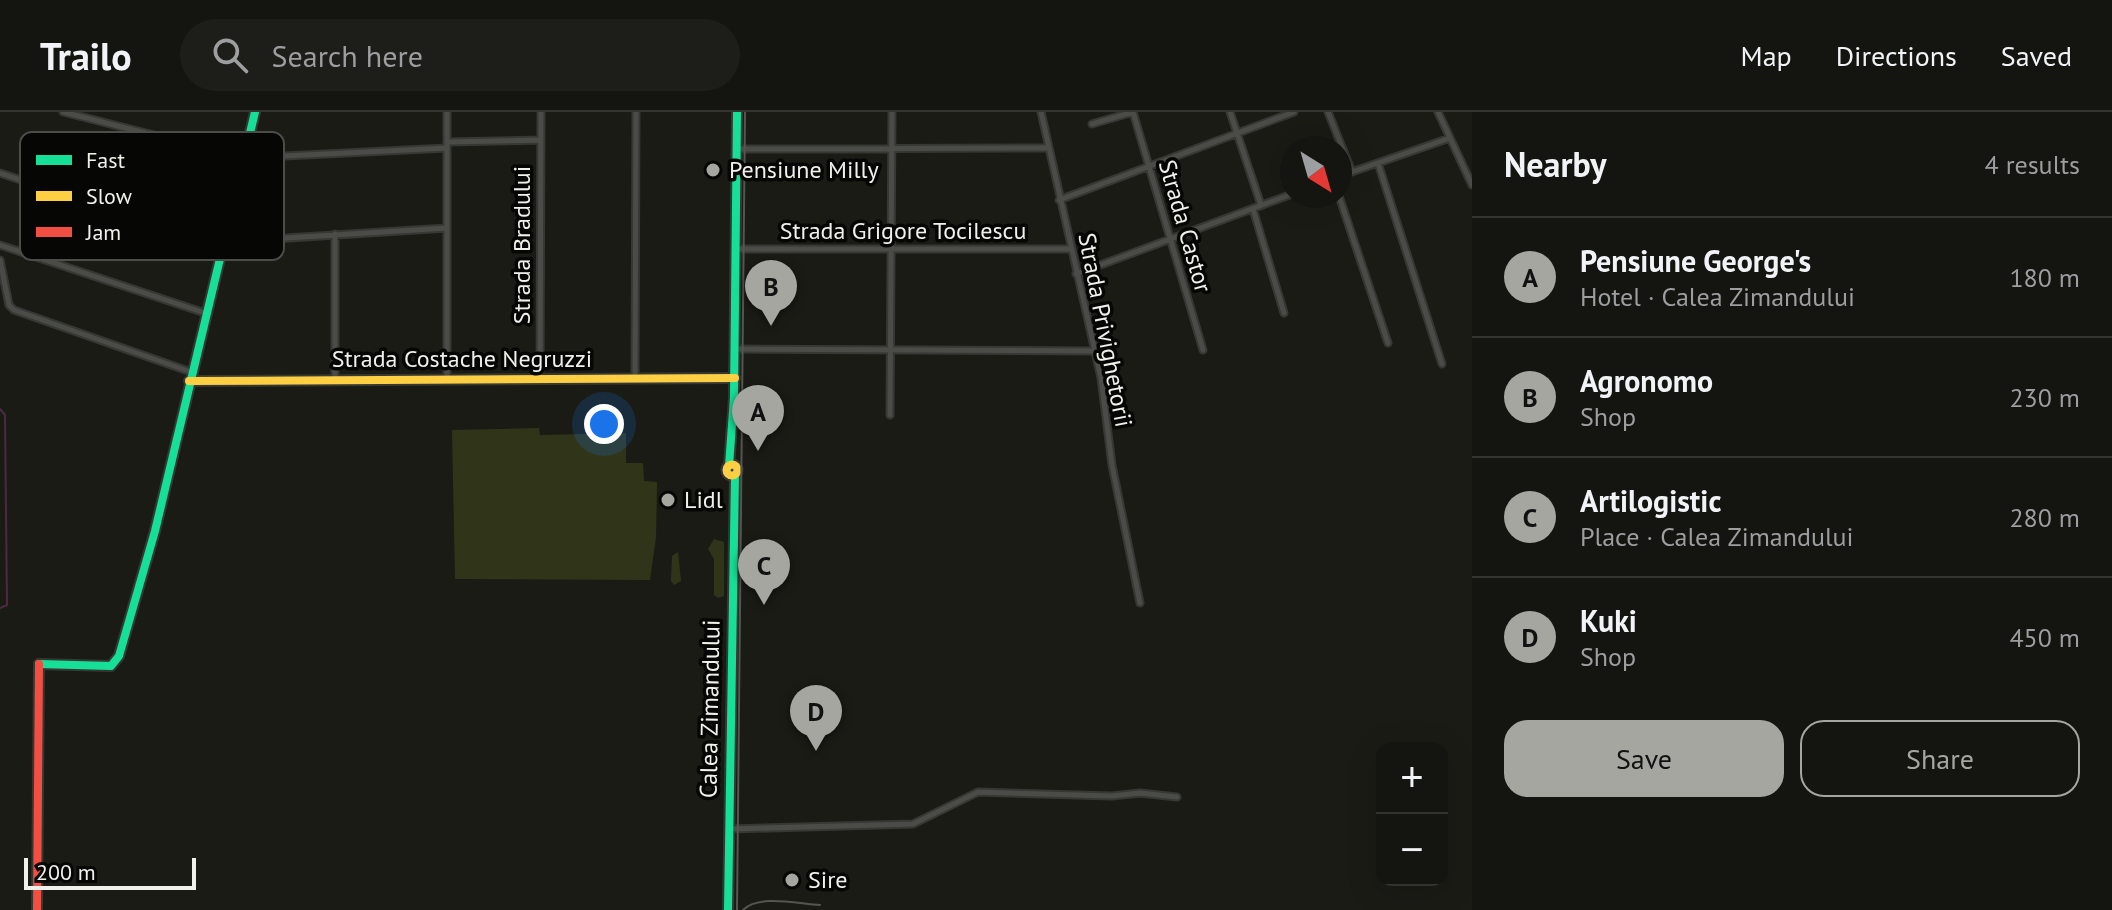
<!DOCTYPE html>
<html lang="en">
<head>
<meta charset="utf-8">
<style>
	:root { --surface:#141410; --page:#1d1d19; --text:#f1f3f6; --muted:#9d9e9f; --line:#333330; --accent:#a4a69f }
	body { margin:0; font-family:"PT Sans",sans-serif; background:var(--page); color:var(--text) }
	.controls { position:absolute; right:24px; bottom:24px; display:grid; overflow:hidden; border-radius:16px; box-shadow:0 8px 32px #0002 }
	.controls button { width:72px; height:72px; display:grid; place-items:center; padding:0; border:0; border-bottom:2px solid var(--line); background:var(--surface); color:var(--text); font:40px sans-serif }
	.compass { position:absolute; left:1280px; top:24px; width:72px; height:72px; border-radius:50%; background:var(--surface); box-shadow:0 8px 32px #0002; rotate:143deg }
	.scale { position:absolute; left:24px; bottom:20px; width:172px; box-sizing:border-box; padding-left:8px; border:4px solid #eff1ea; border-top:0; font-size:22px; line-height:28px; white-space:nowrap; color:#eff1ea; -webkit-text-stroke:6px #060704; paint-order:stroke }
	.you { position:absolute; left:604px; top:312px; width:28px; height:28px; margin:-20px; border:6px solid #fff; border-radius:50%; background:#1a73e8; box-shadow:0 0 0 12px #1a73e833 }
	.badge { display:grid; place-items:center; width:52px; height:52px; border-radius:50%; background:var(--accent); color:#111; font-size:26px; font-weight:700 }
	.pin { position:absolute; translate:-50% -66px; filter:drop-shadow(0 2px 4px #0008) }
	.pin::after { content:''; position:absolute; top:42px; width:28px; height:24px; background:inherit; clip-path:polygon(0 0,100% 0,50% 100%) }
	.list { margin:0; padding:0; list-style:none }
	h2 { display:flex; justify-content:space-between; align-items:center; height:104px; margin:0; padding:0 32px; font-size:34px }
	h2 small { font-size:26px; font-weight:400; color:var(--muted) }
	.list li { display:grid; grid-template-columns:52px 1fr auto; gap:24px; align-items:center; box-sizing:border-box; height:120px; padding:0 32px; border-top:2px solid var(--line) }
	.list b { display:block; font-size:30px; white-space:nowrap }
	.list p { margin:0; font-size:26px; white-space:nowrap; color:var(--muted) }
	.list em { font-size:26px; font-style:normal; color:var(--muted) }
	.actions { display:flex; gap:16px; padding:24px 32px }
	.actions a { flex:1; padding:18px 0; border:2px solid var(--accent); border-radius:24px; text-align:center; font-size:28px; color:var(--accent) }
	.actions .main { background:var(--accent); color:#111 }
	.icon { flex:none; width:44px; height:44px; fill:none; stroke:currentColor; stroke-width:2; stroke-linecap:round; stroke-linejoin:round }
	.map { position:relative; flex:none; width:1472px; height:798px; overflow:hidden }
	header { display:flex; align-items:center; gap:48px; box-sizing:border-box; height:112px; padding:0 40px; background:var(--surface); border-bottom:2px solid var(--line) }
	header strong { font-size:38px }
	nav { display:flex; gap:44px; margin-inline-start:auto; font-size:28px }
	.search { width:560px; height:72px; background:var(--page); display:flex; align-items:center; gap:20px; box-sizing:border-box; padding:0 28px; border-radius:44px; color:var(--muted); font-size:30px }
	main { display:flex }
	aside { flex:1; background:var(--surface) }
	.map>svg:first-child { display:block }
	.green { fill:#30351a }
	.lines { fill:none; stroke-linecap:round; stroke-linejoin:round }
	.stream { stroke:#4d2a43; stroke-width:2 }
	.street-casing { stroke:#363834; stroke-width:9 }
	.fast-casing { stroke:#363834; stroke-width:12 }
	.slow-casing { stroke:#363834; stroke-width:12 }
	.jam-casing { stroke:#363834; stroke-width:12 }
	.street { stroke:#4b4c48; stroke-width:5 }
	.fast { stroke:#16e098; stroke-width:8 }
	.slow { stroke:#ffcf43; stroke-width:8 }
	.jam { stroke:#f24e42; stroke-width:8 }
	.tram { stroke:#555551; stroke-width:2 }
	.poi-dot { fill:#a4a69f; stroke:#060704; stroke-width:3 }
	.labels { text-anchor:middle; stroke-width:7; stroke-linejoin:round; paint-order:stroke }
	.poi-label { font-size:24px; fill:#eff1ea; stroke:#060704; text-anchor:start }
	.street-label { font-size:24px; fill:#eff1ea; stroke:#060704 }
	.key { fill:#060704; stroke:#4c4d49; stroke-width:2 }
	.key-label { font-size:22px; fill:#eff1ea }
</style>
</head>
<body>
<header>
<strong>Trailo</strong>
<div class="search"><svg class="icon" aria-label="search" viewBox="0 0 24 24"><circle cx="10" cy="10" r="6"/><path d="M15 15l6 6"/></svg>Search here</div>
<nav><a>Map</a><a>Directions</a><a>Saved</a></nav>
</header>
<main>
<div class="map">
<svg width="1472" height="798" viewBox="0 0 1472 798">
	<rect width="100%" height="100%" fill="#1a1b15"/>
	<path class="green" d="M539 316 540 323 626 321V351H643L644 369 657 370 656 425 650 468 455 467 452 318Z
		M714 427 724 430V484L718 486 714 483V447L708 437Z
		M678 440 681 469 674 473 671 469 672 444Z"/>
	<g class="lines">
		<path class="stream" d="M0 297 5 303 7 493 0 496"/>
		<g class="street-casing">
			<path id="street" d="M63 0 244 46 447 36
				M1041 0 1101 266 1112 353 1140 491
				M1133 0 1203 238
				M1230 0 1261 93
				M1328 0 1352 60
				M1438 0 1472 73
				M1092 12 1133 0
				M447 30 541 28
				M737 37 1048 36
				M1378 51 1442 252
				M0 61 220 135
				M1340 64 1450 26
				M1339 84 1388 231
				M1059 88 1294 0
				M1253 97 1284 201
				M224 130 447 116
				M0 133 205 201
				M737 137H1071
				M0 148 9 193 14 198 191 260
				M1076 162 1292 82
				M735 237 1094 239
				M635 266 636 0
				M335 267V122
				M447 267V0
				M540 267 541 0
				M890 303 892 0
				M730 717 913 712 978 680 1112 684 1140 681 1177 685"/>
		</g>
		<g class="fast-casing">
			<path id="fast" d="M729 354 734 285 737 0
				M39 552 111 554 119 544 155 419 255 0
				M728 798 735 363"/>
		</g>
		<g class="slow-casing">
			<path id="slow" d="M189 269 735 266
				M726.5 358a5.5 5.5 0 1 1 11 0a5.5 5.5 0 1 1-11 0Z"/>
		</g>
		<g class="jam-casing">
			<path id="jam" d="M37 798 39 552"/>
		</g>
		<use href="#street" class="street"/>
		<use href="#fast" class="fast"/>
		<use href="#slow" class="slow"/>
		<use href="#jam" class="jam"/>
		<path class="tram" d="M737 798 745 0
			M743 798C759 782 798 792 820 793"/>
	</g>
	<g class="poi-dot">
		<circle cx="713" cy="58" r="8"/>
		<circle cx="668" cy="388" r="8"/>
		<circle cx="792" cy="768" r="8"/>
	</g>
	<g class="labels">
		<g class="poi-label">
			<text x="729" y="66">Pensiune Milly</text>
			<text x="684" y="396">Lidl</text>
			<text x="808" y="776">Sire</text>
		</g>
		<g class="street-label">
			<text transform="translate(1185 114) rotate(74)" y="8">Strada Castor</text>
			<text x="903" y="127">Strada Grigore Tocilescu</text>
			<text transform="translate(522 133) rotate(-90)" y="8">Strada Bradului</text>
			<text transform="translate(1105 218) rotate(79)" y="8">Strada Privighetorii</text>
			<text x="462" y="255">Strada Costache Negruzzi</text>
			<text transform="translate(710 597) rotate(-89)" y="8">Calea Zimandului</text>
		</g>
	</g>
	<rect x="20" y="20" width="264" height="128" rx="12" class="key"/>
	<rect x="36" y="43" width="36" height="10" fill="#16e098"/>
	<rect x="36" y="79" width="36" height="10" fill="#ffcf43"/>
	<rect x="36" y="115" width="36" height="10" fill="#f24e42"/>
	<g class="key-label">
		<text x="86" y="56">Fast</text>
		<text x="86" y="92">Slow</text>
		<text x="86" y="128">Jam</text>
	</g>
</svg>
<div class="controls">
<button>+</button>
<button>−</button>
</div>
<svg class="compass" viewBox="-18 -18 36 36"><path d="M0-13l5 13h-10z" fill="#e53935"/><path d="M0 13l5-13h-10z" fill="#9d9e9f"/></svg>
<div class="scale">200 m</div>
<div class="you"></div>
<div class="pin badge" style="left:758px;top:339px">A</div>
<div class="pin badge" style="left:771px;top:214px">B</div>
<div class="pin badge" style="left:764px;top:493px">C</div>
<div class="pin badge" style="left:816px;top:639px">D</div>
</div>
<aside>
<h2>Nearby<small>4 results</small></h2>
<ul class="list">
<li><span class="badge">A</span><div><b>Pensiune George's</b><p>Hotel · Calea Zimandului</p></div><em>180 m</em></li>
<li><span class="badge">B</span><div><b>Agronomo</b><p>Shop</p></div><em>230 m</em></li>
<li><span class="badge">C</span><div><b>Artilogistic</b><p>Place · Calea Zimandului</p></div><em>280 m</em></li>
<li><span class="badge">D</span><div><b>Kuki</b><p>Shop</p></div><em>450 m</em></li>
</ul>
<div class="actions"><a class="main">Save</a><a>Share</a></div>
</aside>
</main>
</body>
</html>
